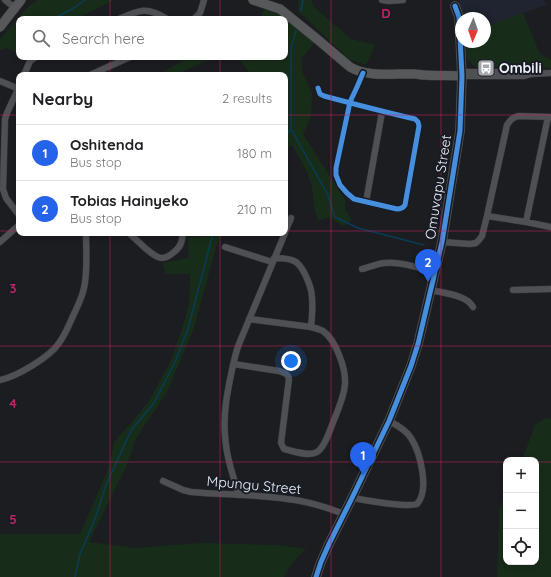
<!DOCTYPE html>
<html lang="en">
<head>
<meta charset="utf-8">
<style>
	:root { --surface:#fff; --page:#f6f6f6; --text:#202124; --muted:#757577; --line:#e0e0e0; --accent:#2563eb }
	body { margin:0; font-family:Quicksand,sans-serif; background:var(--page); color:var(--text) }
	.controls { position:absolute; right:12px; bottom:12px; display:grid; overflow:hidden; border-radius:8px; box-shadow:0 2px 6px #0003 }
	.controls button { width:36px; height:36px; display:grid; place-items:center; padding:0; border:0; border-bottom:1px solid var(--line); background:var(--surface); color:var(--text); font:20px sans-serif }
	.compass { position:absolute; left:455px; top:12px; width:36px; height:36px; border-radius:50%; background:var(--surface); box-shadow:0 2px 6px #0003; rotate:182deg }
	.you { position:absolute; left:291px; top:361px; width:14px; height:14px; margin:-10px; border:3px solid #fff; border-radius:50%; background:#1a73e8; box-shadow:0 0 0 6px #1a73e833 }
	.badge { display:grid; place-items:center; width:26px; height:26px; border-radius:50%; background:var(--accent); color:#fff; font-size:13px; font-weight:700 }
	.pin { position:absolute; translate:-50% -33px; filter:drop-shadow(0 1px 2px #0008) }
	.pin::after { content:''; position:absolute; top:21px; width:14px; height:12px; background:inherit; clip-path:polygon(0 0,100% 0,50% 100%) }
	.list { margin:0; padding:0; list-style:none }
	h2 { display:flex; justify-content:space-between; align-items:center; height:52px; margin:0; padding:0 16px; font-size:17px }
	h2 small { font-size:13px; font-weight:400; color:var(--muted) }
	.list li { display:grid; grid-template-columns:26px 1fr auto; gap:12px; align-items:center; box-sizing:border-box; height:56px; padding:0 16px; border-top:1px solid var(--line) }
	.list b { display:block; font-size:15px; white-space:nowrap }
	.list p { margin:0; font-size:13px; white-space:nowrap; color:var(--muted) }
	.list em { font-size:13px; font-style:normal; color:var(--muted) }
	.icon { flex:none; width:22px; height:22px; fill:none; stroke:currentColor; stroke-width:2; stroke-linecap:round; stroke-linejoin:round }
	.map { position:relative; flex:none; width:551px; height:577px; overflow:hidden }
	.search { position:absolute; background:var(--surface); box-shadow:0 2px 6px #0003; left:16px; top:16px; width:272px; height:44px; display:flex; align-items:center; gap:10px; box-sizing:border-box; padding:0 14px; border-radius:8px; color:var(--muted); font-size:15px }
	.panel { position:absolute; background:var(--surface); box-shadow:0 2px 6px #0003; left:16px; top:72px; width:272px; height:164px; border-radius:8px }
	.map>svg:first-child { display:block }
	.built { fill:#1f2430 }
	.green { fill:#182d19 }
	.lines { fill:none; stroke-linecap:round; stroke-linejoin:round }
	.stream { stroke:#073d57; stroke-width:1.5 }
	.street-casing { stroke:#393a3d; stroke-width:7 }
	.secondary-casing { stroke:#393a3d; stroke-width:10 }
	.street { stroke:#4f5053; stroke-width:6 }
	.secondary { stroke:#575859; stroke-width:9 }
	.cycleway-casing { stroke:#181c24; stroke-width:8 }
	.cycleway { stroke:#468fdf; stroke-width:5 }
	.grid { fill:none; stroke:#c42363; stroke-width:1; stroke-opacity:0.55 }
	.labels { text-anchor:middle; stroke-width:4; stroke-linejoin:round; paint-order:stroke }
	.poi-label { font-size:14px; font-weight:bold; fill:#eff2f8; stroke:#181c24; text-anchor:start }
	.street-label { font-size:14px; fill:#eff2f8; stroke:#181c24 }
	.grid-label { font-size:13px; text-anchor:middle; font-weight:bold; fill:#c42363; stroke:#181c24; stroke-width:4; stroke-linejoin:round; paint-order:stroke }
</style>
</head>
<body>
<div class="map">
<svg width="551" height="577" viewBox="0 0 551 577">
	<rect width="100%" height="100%" fill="#1b1d21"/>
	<path class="built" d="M459 0H544L546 5 485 27V18H461Z"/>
	<path class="green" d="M38 0H114L76 19H19V53L6 48 0 50V39L30 5Z
		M299 0H311L314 7 351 39 375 45 366 65 349 59 298 11Z
		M264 8 278 14 285 19H261Z
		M523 13 540 54 550 59 551 60V68L526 66 475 67 467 59 465 42H485V27Z
		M285 19 315 42 301 59 303 74 312 92 311 117 303 134 345 200V209L352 220 344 226C331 221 332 214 318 221L314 207 312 187 307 172 292 145 285 150V75H252L239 60H209L175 75H163L162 73 189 57H285Z
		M207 233H221L215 251 194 328 185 350 167 392 137 437 125 469 89 542 136 548 201 543 276 545 307 549C298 554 288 568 284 577H0V534H80L109 467 114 442 131 423 149 401 171 360 182 329 189 304 190 274H165L163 263 189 258 188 238 207 235Z
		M551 418V577H497L499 510 506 490V562H536V460H522L535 425 544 419Z"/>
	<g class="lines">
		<path class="stream" d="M301 11 303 0
			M53 19 72 9 85 0
			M296 31 291 47V129L328 195 335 217 358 228 424 245
			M285 136 291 129
			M75 577 80 554 95 519 106 485 128 437 132 429 154 403 175 362 188 329 213 233"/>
		<g class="street-casing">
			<path id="street" d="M5 0 15 8
				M382 0 389 1 403 0
				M119 19C139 10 147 6 167 19
				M194 19 200 13 204 0
				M466 72H525L531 74
				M24 75 30 61 36 57
				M90 75 130 57
				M462 76H524L531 74 551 73
				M0 81 19 89
				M19 87 7 113 5 119 3 189 6 198 19 215
				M318 88 320 94 324 96C354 104 384 112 415 119L418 122 419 126 405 205C403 208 401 209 397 209L354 199 347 193 340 185 336 175V168L350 102 357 87 363 73
				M366 202 382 112
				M487 216 526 222 551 227
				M526 222 548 117
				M285 232 291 218
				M129 233C134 238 140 243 145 248 156 257 162 263 174 252 181 247 182 241 183 233
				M0 242 19 225
				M442 242 470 244 476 243 479 240 482 236 487 216 507 125C511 119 513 117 519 116L551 117
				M225 247 272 262
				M274 258C281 258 290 258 296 262 304 268 312 288 312 298 313 308 312 317 311 327
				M362 269C369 267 377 264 384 263 401 261 419 268 435 273
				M431 290C443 293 467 295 473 307
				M513 290 551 289
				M234 364 279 371C284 373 288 373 289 379L281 443 284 449C293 451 309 457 317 452 324 448 329 433 332 425 337 412 344 398 345 384 346 369 336 340 323 331 319 329 315 328 311 327L249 319
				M0 380C16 377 50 357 59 343 65 335 69 325 73 316 77 307 82 298 84 288 88 270 86 251 86 233
				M163 481 183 490 191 492C223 495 255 494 287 499 307 501 326 507 344 514
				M239 495C233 476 226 456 225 435 223 411 228 389 233 365 235 358 236 351 239 344L285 233
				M352 498C366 500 405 508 417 504 430 490 420 452 411 438 406 430 397 425 389 421"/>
		</g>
		<g class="secondary-casing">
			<path id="secondary" d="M253 0 280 9 317 39 350 67C369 78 394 73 415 74 418 74 421 75 424 75 437 76 450 75 462 76
				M0 27 21 0
				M316 577 321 562 329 544 352 498 389 421 411 366 418 344 442 242 460 131 462 76 459 17 455 6"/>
		</g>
		<use href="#street" class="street"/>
		<use href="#secondary" class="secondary"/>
		<g class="cycleway-casing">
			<path id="cycleway" d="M318 88 320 94 324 96C354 104 384 112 415 119L418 122 419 126 405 205C403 208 401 209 397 209L354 199 347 193 340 185 336 175V168L350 102 357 87 363 73
				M316 577 321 562 329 544 352 498 389 421 411 366 418 344 442 242 460 131 462 76 459 17 455 6"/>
		</g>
		<use href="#cycleway" class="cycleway"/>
	</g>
	<path class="grid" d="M110 0V19M220 0V19M331 0V577M441 0V577M110 57V75M220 57V75M0 115H19M285 115H551M0 231H19M285 231H551M110 233V577M220 233V577M0 346H551M0 462H506M536 462H551"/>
	<defs>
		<g id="bus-square" transform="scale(0.9)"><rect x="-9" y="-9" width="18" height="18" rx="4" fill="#a5a7ad" stroke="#181c24"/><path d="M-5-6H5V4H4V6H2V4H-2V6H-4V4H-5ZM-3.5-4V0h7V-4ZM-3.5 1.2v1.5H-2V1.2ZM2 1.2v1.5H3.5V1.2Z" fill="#fff"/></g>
	</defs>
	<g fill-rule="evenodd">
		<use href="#bus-square" x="486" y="68"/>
	</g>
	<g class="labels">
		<g class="poi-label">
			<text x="499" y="73">Ombili</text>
		</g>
		<g class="street-label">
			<text transform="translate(438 187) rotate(-81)" y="5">Omuvapu Street</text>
			<text transform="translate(254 485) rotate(5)" y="5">Mpungu Street</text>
		</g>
	</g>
	<g class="grid-label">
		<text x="386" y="18">D</text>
		<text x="13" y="293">3</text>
		<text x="13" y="408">4</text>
		<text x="13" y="524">5</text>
	</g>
</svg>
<div class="controls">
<button>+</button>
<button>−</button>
<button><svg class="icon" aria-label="locate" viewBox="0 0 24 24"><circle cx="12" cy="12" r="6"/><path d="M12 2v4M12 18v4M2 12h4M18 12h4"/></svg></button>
</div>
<svg class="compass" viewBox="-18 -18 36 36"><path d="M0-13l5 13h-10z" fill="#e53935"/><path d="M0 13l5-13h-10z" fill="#757577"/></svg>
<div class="you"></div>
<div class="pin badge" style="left:363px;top:475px">1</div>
<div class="pin badge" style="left:428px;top:282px">2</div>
<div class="search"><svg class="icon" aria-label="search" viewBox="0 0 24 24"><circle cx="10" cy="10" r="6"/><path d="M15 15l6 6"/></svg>Search here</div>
<section class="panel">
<h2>Nearby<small>2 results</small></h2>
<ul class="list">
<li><span class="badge">1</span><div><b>Oshitenda</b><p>Bus stop</p></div><em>180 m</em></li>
<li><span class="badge">2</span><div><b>Tobias Hainyeko</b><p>Bus stop</p></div><em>210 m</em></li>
</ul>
</section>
</div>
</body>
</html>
